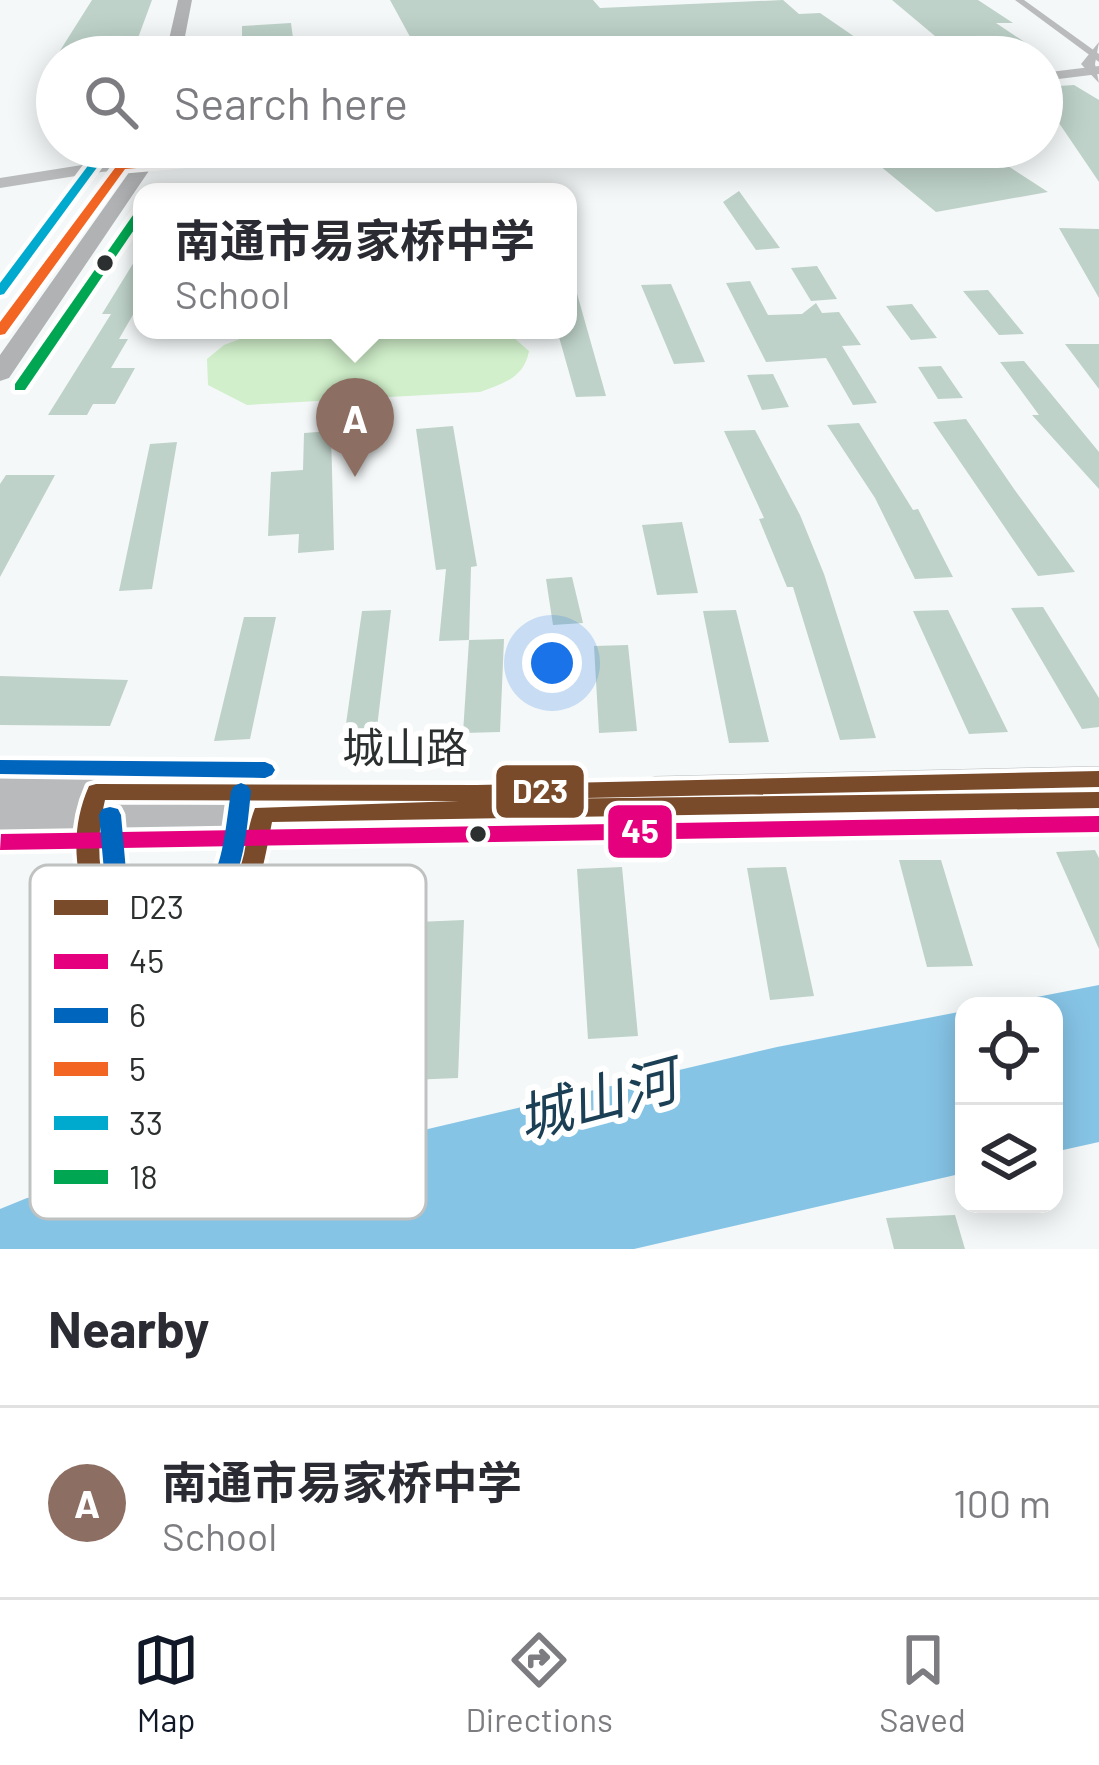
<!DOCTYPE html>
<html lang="en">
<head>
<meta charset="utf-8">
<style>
	:root { --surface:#fff; --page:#f2f2f3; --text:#2b2b33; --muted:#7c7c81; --line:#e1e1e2; --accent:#111827 }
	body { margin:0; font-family:Barlow,"Noto Sans SC",sans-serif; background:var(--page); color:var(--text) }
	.controls { position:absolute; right:36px; bottom:36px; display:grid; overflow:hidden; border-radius:24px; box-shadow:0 6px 30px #0003 }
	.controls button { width:108px; height:108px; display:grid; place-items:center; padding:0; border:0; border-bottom:3px solid var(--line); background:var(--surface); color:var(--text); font:60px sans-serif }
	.you { position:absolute; left:552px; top:663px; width:42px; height:42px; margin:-30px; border:9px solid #fff; border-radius:50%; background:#1a73e8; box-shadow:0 0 0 18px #1a73e833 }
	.badge { display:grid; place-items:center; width:78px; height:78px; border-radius:50%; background:var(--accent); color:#fff; font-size:39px; font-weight:700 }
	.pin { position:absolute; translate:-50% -99px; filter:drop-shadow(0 3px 6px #0008) }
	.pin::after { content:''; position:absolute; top:63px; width:42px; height:36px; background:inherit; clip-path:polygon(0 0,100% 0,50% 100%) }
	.popup { position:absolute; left:133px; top:183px; width:444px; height:156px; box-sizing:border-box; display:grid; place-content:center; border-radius:24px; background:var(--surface); filter:drop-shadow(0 3px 9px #0005); font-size:39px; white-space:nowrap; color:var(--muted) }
	.popup b { font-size:45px; color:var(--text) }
	.popup::after { content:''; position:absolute; left:50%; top:100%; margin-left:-24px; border:24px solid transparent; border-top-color:var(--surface) }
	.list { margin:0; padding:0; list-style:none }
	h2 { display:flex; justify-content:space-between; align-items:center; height:156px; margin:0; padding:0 48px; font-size:51px }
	h2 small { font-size:39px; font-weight:400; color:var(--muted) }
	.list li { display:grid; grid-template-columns:78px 1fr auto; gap:36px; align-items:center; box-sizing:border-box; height:192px; padding:0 48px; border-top:3px solid var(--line) }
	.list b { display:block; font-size:45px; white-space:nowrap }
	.list p { margin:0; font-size:39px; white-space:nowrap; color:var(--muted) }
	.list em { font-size:39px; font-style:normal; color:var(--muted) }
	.icon { flex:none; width:66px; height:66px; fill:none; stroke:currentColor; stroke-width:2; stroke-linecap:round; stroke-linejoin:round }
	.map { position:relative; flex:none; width:1099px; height:1249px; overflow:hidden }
	.search { position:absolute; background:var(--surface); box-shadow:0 6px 30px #0003; left:36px; right:36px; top:36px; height:132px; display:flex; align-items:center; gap:30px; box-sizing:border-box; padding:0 42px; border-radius:66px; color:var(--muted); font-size:45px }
	.sheet { height:348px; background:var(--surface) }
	nav { display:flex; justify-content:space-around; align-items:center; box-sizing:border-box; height:168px; border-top:3px solid var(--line); background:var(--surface); font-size:33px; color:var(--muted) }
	nav a { display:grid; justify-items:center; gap:6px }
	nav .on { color:var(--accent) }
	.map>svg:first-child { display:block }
	.green { fill:#d0efca }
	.water { fill:#86c4e6 }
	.building { fill:#bed2c9 }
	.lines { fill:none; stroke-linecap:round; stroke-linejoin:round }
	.minor { fill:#b9bbbc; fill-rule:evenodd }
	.tertiary { fill:#b9bbbc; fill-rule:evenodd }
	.secondary { fill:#b8babb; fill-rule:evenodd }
	.primary { fill:#b1b2b3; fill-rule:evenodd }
	.bus-1-casing { stroke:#fff; stroke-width:9 }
	.bus-2-casing { stroke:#fff; stroke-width:9 }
	.bus-3-casing { stroke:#fff; stroke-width:9 }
	.bus-4-casing { stroke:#fff; stroke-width:9 }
	.bus-5-casing { stroke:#fff; stroke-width:9 }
	.bus-6-casing { stroke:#fff; stroke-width:9 }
	.bus-1 { fill:#7a4b2a; fill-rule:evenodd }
	.bus-2 { fill:#e5007d; fill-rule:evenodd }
	.bus-3 { fill:#0065bd; fill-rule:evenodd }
	.bus-4 { fill:#f26522; fill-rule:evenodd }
	.bus-5 { fill:#00a9ce; fill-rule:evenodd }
	.bus-6 { fill:#00a651; fill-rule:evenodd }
	.bus-dot { fill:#2c2f2f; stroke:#fff; stroke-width:4.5 }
	.labels { text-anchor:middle; stroke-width:12; stroke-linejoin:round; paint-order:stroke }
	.street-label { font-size:42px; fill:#2c2f2f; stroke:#fff }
	.near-water-label { font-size:54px; font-style:italic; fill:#1b4055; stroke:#fff }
	.key { fill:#fff; stroke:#c0c1c1; stroke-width:3 }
	.key-label { font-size:33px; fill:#2c2f2f }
	.line-badge { stroke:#fff; stroke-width:4.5 }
	.badge-label { font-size:33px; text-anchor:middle; font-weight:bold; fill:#fff }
</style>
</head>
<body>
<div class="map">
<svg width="1099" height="1249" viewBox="0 0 1099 1249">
	<rect width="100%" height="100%" fill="#f4f8f8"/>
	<path class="green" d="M264 330H505L529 351C524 378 504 383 480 392L247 405 208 385 207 359 224 345Z"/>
	<path class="water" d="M1099 985V1142L1054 1152V1006H990Z
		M964 1011V1173L634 1249H0V1209L27 1198 254 1157 283 1171 364 1144 777 1047Z"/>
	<path class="building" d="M92 0H152L131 57H56Z
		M390 0H593L600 8 783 0 799 14 820 13 884 57H796L786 48 650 57H421Z
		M892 0H978L1013 23H996L1026 43 997 57H960Z
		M291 23 295 53 242 56V26Z
		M1074 85 1099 100V182L1059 123 1042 124V87Z
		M979 147 1048 192 936 212 868 156Z
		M739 191 780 248 756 250 723 202Z
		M1059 228 1099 229V298Z
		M142 249V299L119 339H128L111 368H135L115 404H93L87 415H48L111 314H102Z
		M817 266 837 299 811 301 791 268Z
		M750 281 768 315 802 314 816 303 822 313 839 312 861 345 842 346 877 403 853 405 826 358 766 362 726 283Z
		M574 283 606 396 576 397 557 330H568V284Z
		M671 284 705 362 674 364 641 285Z
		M988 290 1024 334 999 335 963 291Z
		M912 304 937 338 911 340 886 306Z
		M1065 344H1099V389Z
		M1024 361 1099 452V489L1032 415H1039L1000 362Z
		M941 366 963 398 938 399 918 367Z
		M773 374 789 407 762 410 747 375Z
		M966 419 1014 489 1075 572 1038 576 933 422Z
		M859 423 913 510 918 509 953 577 915 579 875 498 827 425Z
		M453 426 477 566 471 567 469 640 439 641 446 569 436 570 416 429Z
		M755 430 800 515 824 574 876 738 840 740 793 587H787L759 519 764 518 724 431Z
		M331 431 334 550 298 553 299 534 268 536 271 472 303 470 304 433Z
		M177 442 152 589 119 591 150 444Z
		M6 475H55L0 577V484Z
		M682 522 698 593 657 595 642 525Z
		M572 577 583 623 553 625 546 579Z
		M1043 607 1099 698V727L1082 729 1011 608Z
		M391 610 376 736 344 738 362 611Z
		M736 610 769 742 729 743 703 611Z
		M948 610 1008 732 969 734 913 611Z
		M244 617H276L250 739 214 741Z
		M504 639 500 732 463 733 469 640Z
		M628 645 637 731 599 733 594 646Z
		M0 676 128 680 110 726 0 725Z
		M1095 850 1099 858V949L1056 852Z
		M899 860H941L973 966 927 967Z
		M622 867 638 1036 588 1039 577 869Z
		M786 867 814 996 770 1000 747 868Z
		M464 920 458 1078 410 1080 417 922Z
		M955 1215 965 1249H894L886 1218Z"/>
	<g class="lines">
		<path class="minor" d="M1015 0H1024L1099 54V62Z"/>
		<path class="tertiary" d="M1099 66V74L1042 81V73Z
			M289 147H350L343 151 101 172 0 188V178L101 162Z"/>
		<path class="secondary" d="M1099 42 1095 64 1099 83 1081 64Z
			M1099 766V813L0 832V804H15H0V778L277 781 289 785 292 798 641 795 638 789 643 780 655 776Z"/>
		<path class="primary" d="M178 0H192L181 57H165Z
			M147 147H165L9 378 0 381V355Z
			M73 218 90 222 8 336 0 338V315Z"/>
		<g class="bus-1-casing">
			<path id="bus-1" d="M1099 771V787L538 799 1099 792V808L272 822C258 895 250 948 165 959 147 962 125 963 108 957 81 904 63 844 89 786L96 784 477 785ZM105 800 459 801 255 808C249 823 247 839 244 854 224 932 200 941 123 940 100 896 93 848 105 800Z"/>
		</g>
		<g class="bus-2-casing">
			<path id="bus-2" d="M1099 816V832L0 850 1 834Z"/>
		</g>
		<g class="bus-3-casing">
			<path id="bus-3" d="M0 760 265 762 272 765 275 770 272 775 265 778 0 774Z
				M241 783 248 786 251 791C245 848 242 912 178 931 160 936 139 939 122 934L105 882 99 815 102 809 110 807 118 809 121 815 127 882 138 917C222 913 221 860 231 791L234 786Z"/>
		</g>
		<g class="bus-4-casing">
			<path id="bus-4" d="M309 147H348L343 150 125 169 5 334 0 335V322L118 164Z"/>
		</g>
		<g class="bus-5-casing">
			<path id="bus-5" d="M102 147H112L4 294 0 295V283Z"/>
		</g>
		<g class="bus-6-casing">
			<path id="bus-6" d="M142 207V218L25 390H15V384L138 208Z"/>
		</g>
		<use href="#bus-1" class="bus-1"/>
		<use href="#bus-2" class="bus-2"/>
		<use href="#bus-3" class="bus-3"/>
		<use href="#bus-4" class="bus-4"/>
		<use href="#bus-5" class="bus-5"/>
		<use href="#bus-6" class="bus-6"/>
	</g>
	<g class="bus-dot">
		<circle cx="105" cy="263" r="10"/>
		<circle cx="478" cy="834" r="10"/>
	</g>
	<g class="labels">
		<g class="street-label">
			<text x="405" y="763">城山路</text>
		</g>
		<g class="near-water-label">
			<text transform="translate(597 1100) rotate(-15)" y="19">城山河</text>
		</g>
	</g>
	<rect x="30" y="865" width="396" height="354" rx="18" class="key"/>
	<rect x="54" y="900" width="54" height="15" fill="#7a4b2a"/>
	<rect x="54" y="954" width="54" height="15" fill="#e5007d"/>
	<rect x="54" y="1008" width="54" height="15" fill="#0065bd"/>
	<rect x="54" y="1062" width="54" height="14" fill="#f26522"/>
	<rect x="54" y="1116" width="54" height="14" fill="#00a9ce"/>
	<rect x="54" y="1170" width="54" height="14" fill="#00a651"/>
	<g class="key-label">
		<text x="129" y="919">D23</text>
		<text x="129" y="973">45</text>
		<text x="129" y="1027">6</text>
		<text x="129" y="1081">5</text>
		<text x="129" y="1135">33</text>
		<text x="129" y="1189">18</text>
	</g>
	<g class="line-badge">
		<rect x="494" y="763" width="92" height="57" rx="12" fill="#7a4b2a"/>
		<rect x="606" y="803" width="68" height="57" rx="12" fill="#e5007d"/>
	</g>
	<g class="badge-label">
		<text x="540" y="803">D23</text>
		<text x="640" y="843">45</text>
	</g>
</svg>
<div class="controls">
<button><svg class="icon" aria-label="locate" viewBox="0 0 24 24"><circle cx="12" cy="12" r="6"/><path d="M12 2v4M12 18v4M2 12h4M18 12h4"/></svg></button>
<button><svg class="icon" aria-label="layers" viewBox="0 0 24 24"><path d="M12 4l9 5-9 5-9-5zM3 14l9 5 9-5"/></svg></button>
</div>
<div class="you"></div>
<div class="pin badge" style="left:355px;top:477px;background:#8d6e63">A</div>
<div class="popup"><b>南通市易家桥中学</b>School</div>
<div class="search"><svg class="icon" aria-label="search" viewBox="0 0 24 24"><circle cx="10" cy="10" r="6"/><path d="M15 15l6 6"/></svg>Search here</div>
</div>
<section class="sheet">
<h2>Nearby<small></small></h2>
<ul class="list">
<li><span class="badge" style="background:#8d6e63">A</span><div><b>南通市易家桥中学</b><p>School</p></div><em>100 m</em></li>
</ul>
</section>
<nav>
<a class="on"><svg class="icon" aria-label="map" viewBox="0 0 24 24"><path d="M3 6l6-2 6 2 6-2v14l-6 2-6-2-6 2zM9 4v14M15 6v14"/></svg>Map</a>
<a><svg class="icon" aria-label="directions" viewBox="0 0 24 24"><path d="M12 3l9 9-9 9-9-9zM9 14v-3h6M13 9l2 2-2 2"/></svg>Directions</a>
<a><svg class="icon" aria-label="saved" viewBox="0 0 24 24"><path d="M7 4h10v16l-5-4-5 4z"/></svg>Saved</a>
</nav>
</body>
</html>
